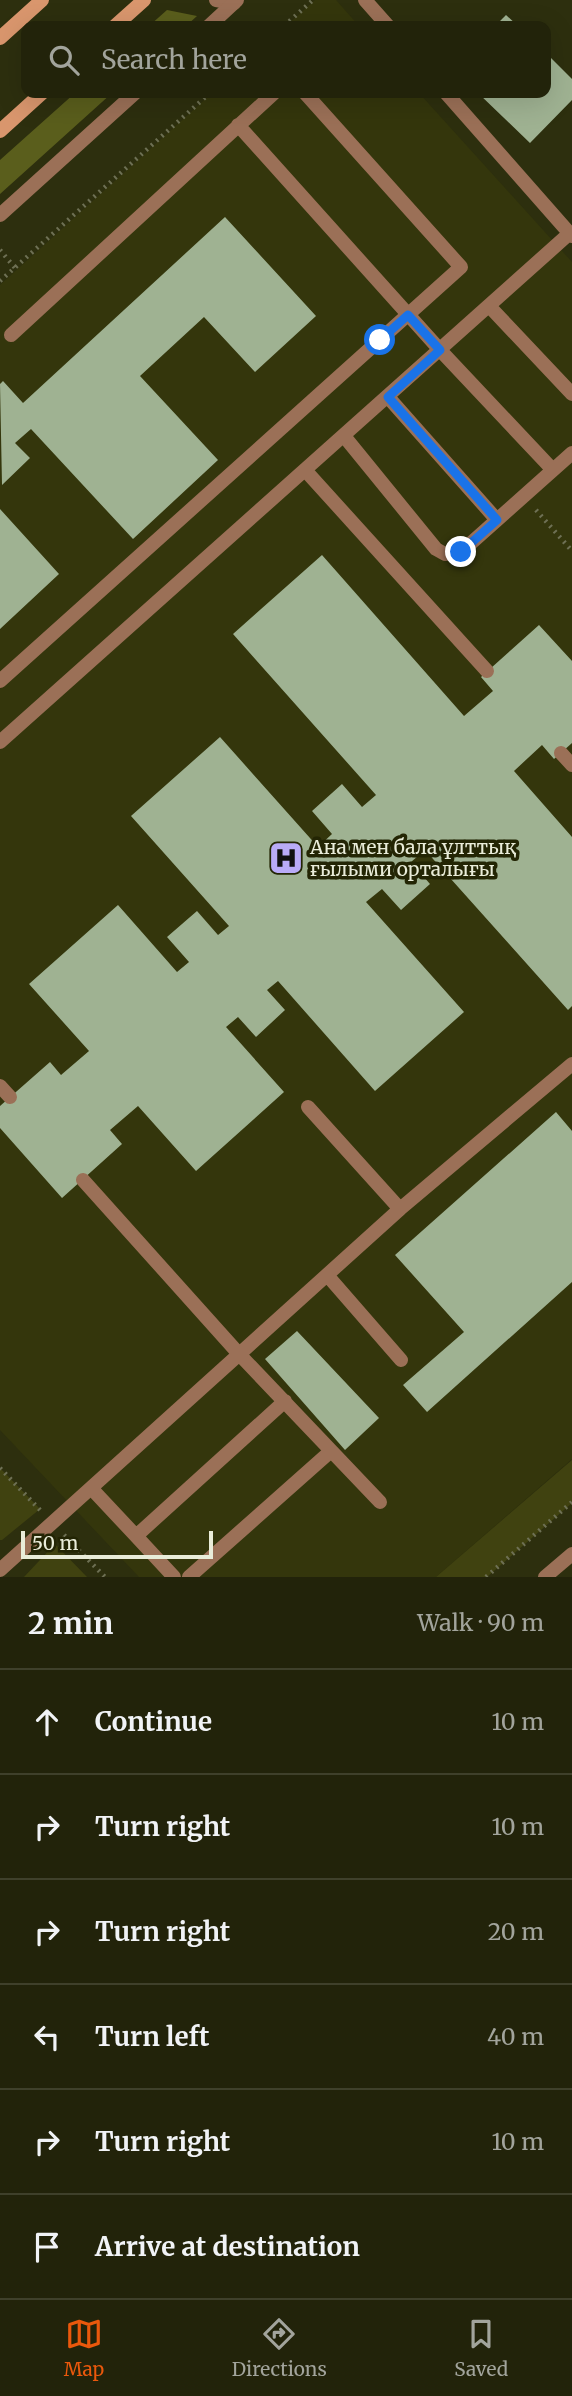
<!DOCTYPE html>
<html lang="en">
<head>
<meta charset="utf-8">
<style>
	:root { --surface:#22230a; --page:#2a2b13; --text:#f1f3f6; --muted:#a2a49c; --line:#3f402b; --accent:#ea580c }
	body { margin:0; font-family:Merriweather,serif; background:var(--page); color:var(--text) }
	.scale { position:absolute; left:21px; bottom:18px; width:192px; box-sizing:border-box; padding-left:7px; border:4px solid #e9ecd9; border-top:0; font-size:19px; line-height:24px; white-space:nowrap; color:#e9ecd9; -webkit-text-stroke:5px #232504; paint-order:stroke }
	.stop { position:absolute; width:21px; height:21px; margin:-16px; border:5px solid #1a73e8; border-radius:50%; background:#fff }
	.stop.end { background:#1a73e8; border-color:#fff; box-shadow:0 2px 7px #0008 }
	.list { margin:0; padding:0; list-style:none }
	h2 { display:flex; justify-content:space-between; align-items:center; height:91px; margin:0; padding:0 28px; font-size:30px }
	h2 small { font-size:23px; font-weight:400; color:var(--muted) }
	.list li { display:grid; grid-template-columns:46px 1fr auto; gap:21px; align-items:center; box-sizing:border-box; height:105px; padding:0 28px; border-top:2px solid var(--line) }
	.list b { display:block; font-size:26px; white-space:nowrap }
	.list em { font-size:23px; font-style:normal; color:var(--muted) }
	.icon { flex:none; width:38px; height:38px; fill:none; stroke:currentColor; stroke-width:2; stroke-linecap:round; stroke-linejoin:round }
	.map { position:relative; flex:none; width:572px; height:1577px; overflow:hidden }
	.search { position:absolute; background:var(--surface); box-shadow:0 7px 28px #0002; left:21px; right:21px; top:21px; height:77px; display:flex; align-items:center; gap:18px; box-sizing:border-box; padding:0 24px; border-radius:14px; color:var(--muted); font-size:26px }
	.sheet { height:721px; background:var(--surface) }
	nav { display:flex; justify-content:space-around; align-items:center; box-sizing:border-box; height:98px; border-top:2px solid var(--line); background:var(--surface); font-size:19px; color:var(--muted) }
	nav a { display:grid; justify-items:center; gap:4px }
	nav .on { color:var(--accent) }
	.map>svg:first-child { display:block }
	.built { fill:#34360c }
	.green { fill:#404210 }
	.forest { fill:#5a5e1c }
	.building { fill:#9fb292 }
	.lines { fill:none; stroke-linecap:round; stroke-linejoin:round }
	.path { stroke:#6e7054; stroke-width:4.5; stroke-dasharray:2 5; stroke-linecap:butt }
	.service { stroke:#9b7057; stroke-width:14 }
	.minor { stroke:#9b7057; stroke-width:14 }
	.secondary { stroke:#d9966d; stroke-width:14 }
	.route { stroke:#1a73e8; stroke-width:9 }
	.labels { text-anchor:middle; stroke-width:7; stroke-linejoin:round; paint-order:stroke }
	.poi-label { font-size:19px; fill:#e9ecd9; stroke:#232504; text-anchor:start }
</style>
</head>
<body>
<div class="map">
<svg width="572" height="1577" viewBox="0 0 572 1577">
	<rect width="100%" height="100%" fill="#2d2f0e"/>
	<path class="built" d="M315 0H336L359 26H286Z
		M212 93H419L572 262V1459L436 1577H139L0 1430V285Z"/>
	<path class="green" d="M572 1460V1503L487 1577H436Z
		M0 1468 40 1509 2 1540H0Z
		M55 1544 87 1577H24Z"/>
	<path class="forest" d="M167 10 197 16 186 26H149Z
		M75 93H112L0 194V160Z"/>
	<path class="building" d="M506 15 518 26H495Z
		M546 53 572 79V100L530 143 478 93H546Z
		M225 217 316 316 255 372 204 317 140 376 218 460 133 539 31 429 15 443 30 458 2 485 0 384 3 381 23 403Z
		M0 509 59 574 0 629Z
		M322 555 464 716 493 691 481 677 539 625 572 661V743L554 759 542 745 514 771 572 837V1006L568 1010 425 850 411 862 430 884 401 910 382 889 366 902 464 1012 375 1091 278 981 267 990 285 1010 256 1037 238 1017 226 1027 284 1092 196 1171 138 1106 110 1130 122 1144 62 1198 0 1128V1106L50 1062 61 1075 89 1051 29 984 118 905 177 972 189 962 167 937 197 911 218 935 229 926 131 816 220 737 318 847 332 834 312 811 342 784 362 807 376 795 233 634Z
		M556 1112 572 1131V1282L427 1412 403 1385 464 1332 395 1255Z
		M297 1331 379 1418 345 1450 265 1359Z"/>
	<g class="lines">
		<path class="path" d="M284 26 313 0
			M0 250 15 268
			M0 281 210 93
			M536 510 572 551
			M0 1468 41 1511
			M64 1535 105 1577
			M486 1577 572 1502"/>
		<path class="service" d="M216 0 234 3
			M365 0 388 26
			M446 93 572 236
			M238 125 440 350 553 470 461 552 445 554 436 549 344 436
			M489 306 572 394
			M11 335 274 93
			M388 397 497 520
			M305 470 487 671
			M553 470 572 453
			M0 681 461 267 305 93
			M0 742 570 233
			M561 753 572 765
			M0 1086 10 1097
			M308 1107 400 1209
			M83 1180 239 1354 380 1502
			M327 1275 401 1360
			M91 1488 136 1536
			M0 1570 400 1209 572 1064
			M174 1577 136 1536 285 1401
			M189 1577 331 1451"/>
		<path class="minor" d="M209 26 237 0
			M0 215 135 93
			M545 1577 572 1554"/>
		<path class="secondary" d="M115 26 144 0
			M0 38 42 0
			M0 131 42 93"/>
	</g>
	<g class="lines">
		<path class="route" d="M380 340 408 315 440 350 388 397 497 520 461 552"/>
	</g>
	<defs>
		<g id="hospital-square" transform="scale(1.75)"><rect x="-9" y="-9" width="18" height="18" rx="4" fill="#b9abf7" stroke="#232504"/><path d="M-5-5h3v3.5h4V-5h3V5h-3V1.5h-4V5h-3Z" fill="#111"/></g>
	</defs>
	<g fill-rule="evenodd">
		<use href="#hospital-square" x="286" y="858"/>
	</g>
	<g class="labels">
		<g class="poi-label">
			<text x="310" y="854">Ана мен бала ұлттық<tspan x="310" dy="22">ғылыми орталығы</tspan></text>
		</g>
	</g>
</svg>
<div class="scale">50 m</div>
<div class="stop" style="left:380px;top:340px"></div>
<div class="stop end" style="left:461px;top:552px"></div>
<div class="search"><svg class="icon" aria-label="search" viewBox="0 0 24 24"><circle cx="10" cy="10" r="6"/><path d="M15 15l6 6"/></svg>Search here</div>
</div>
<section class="sheet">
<h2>2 min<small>Walk · 90 m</small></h2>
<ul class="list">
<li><svg class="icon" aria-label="ahead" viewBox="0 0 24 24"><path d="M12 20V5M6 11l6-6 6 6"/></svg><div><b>Continue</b></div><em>10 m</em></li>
<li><svg class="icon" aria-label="right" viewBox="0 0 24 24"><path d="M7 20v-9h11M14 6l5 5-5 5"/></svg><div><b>Turn right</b></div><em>10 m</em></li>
<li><svg class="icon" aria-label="right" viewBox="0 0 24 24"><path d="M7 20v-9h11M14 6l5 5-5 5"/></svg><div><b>Turn right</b></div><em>20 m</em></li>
<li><svg class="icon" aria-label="left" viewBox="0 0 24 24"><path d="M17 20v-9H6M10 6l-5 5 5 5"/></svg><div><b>Turn left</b></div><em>40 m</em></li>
<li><svg class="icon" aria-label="right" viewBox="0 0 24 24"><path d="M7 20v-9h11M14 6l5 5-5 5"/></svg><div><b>Turn right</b></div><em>10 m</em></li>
<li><svg class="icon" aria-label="arrive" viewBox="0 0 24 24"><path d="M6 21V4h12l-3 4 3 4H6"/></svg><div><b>Arrive at destination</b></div></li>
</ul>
</section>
<nav>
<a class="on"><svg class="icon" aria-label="map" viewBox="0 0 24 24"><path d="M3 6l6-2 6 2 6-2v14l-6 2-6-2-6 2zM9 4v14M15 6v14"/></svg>Map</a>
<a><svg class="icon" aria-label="directions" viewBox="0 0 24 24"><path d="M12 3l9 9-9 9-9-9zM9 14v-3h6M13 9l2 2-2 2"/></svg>Directions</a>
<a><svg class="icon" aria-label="saved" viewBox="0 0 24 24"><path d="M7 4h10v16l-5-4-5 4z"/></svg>Saved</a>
</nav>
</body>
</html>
